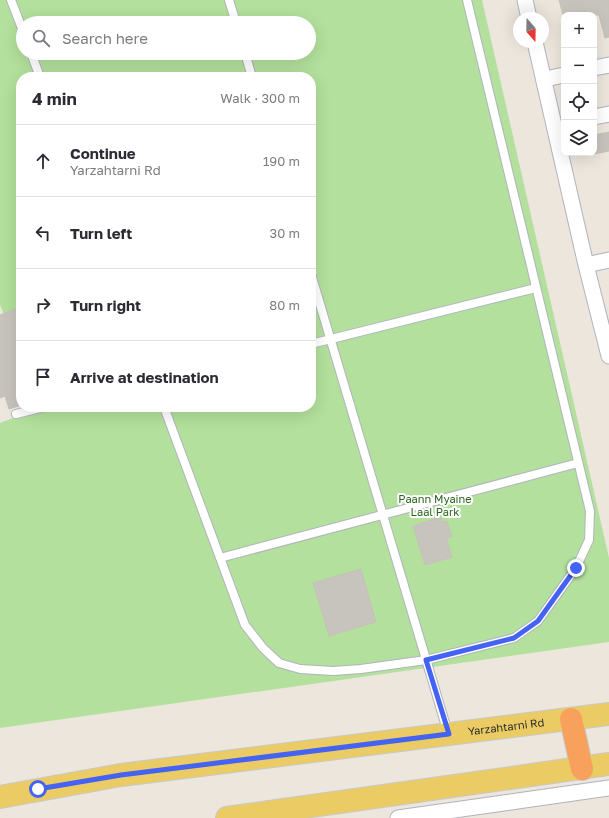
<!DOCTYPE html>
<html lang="en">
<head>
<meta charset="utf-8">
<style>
	:root { --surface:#fff; --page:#f7f7f7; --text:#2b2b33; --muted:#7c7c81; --line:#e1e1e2 }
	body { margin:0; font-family:"Golos Text",sans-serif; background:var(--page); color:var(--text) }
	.controls { position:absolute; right:12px; top:12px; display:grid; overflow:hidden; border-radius:8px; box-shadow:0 4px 16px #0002 }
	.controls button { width:36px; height:36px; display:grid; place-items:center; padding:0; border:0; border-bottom:1px solid var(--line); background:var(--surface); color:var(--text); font:20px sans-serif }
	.compass { position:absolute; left:513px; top:12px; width:36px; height:36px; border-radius:50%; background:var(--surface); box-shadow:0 4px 16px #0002; rotate:160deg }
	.stop { position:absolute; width:12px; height:12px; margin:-9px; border:3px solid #4463f2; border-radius:50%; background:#fff }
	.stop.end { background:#4463f2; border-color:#fff; box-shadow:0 1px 4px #0008 }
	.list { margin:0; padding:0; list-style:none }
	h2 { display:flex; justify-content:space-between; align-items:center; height:52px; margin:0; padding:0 16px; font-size:17px }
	h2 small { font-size:13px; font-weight:400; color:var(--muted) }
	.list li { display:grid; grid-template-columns:26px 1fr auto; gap:12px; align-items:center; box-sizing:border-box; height:72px; padding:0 16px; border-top:1px solid var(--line) }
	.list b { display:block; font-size:15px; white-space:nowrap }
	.list p { margin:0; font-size:13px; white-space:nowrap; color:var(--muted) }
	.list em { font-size:13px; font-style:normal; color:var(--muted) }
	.icon { flex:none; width:22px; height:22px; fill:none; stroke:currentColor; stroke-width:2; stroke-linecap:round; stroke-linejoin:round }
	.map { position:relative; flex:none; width:609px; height:818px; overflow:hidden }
	.search { position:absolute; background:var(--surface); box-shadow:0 4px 16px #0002; left:16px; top:16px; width:300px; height:44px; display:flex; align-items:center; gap:10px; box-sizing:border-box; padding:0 14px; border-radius:22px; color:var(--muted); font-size:15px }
	.panel { position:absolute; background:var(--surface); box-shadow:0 4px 16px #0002; left:16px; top:72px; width:300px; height:340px; border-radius:16px }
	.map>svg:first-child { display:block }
	.green { fill:#b3e09c; fill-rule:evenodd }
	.building { fill:#c7c3bd; stroke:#c7c2b7 }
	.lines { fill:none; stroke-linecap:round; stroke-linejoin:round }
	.lane-casing { stroke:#b1b3be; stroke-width:10 }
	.street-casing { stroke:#b1b3be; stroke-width:17 }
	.primary-casing { stroke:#c8c8c8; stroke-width:24 }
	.highway-casing { stroke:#c8c8c8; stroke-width:24 }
	.lane { stroke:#fff; stroke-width:8 }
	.street { stroke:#fff; stroke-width:15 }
	.primary { stroke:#ebcc64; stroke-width:22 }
	.highway { stroke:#f7a15d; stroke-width:22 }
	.route { stroke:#4463f2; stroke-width:5 }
	.labels { text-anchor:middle; stroke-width:4; stroke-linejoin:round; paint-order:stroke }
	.park-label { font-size:11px; fill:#2c651d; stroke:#fff }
	.street-label { font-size:11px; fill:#2b2b2b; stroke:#fff }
</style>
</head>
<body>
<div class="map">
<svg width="609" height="818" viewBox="0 0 609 818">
	<rect width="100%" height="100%" fill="#ece6dd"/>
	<path class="green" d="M0 0H482L609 558V642L0 728V423L42 407H311V77H21V357L0 305ZM23 23H309V53H23Z"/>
	<path class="building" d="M559 0H609V37L605 38 599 15H563Z
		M609 132V151L594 154V135Z
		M21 307V405L9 409 5 396 0 398V315Z
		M440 517 442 522 447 521 452 537 446 538 452 557 425 565 413 526Z
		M361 569 376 622 329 636 313 583Z"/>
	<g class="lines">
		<g class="lane-casing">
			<path id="lane" d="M11 0 23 31
				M229 0 236 23
				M31 53 40 77
				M245 53 252 77
				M311 274 448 733
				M311 344 536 288
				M164 407 245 625 263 648 279 663 300 669 333 671 361 669 426 660 514 638 538 621 576 568 589 540 590 511 467 0
				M16 414 44 407
				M220 558 578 463"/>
		</g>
		<g class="street-casing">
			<path id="street" d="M525 0 529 18
				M535 42 586 265 609 356
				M594 68 609 65
				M545 79 564 75
				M594 117 609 114
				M586 265 609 260
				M398 818 609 788"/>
		</g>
		<g class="primary-casing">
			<g id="primary">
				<path id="s1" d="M0 797 121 775 609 714"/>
				<path d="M227 818 609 764"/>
			</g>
		</g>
		<g class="highway-casing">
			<path id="highway" d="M571 719 582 769"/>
		</g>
		<use href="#lane" class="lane"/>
		<use href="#street" class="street"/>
		<use href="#primary" class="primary"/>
		<use href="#highway" class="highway"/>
	</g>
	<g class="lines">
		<path class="route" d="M38 789 121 775 449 734 426 660 514 638 538 621 576 568"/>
	</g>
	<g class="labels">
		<g class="park-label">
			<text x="435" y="503">Paann Myaine<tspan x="435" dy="13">Laal Park</tspan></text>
		</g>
		<g class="street-label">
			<text dy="4" stroke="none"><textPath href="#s1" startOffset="511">Yarzahtarni Rd</textPath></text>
		</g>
	</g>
</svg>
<div class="controls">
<button>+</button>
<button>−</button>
<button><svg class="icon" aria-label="locate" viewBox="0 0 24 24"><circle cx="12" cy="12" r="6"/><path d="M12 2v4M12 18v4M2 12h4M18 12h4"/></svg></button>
<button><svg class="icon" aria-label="layers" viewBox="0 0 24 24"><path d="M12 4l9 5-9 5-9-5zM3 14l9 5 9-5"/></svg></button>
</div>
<svg class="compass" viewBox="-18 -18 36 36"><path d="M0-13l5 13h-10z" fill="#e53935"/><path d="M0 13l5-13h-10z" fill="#7c7c81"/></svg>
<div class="stop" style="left:38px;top:789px"></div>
<div class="stop end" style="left:576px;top:568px"></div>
<div class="search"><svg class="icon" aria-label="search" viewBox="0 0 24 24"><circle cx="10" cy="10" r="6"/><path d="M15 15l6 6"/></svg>Search here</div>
<section class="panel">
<h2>4 min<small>Walk · 300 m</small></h2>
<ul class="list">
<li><svg class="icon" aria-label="ahead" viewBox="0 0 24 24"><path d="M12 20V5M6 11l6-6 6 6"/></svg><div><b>Continue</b><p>Yarzahtarni Rd</p></div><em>190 m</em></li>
<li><svg class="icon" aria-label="left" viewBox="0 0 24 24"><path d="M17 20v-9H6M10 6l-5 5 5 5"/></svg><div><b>Turn left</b></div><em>30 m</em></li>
<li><svg class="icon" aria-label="right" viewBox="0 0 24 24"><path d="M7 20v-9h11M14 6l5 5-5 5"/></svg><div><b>Turn right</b></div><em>80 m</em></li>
<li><svg class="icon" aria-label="arrive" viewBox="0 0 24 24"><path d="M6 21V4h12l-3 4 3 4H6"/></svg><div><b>Arrive at destination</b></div></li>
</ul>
</section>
</div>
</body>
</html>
